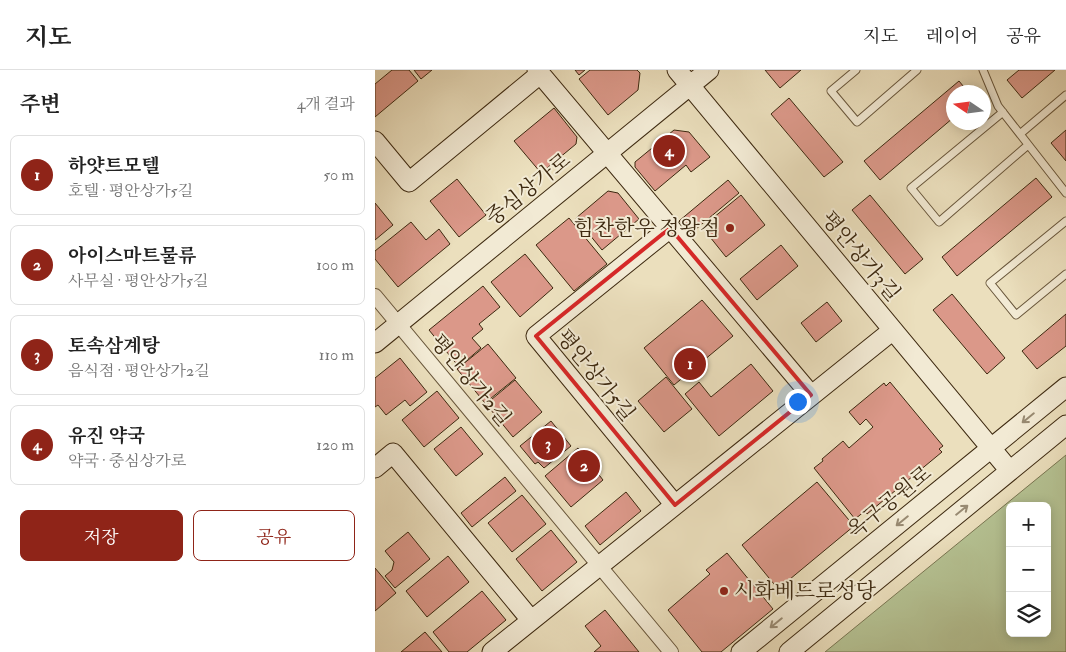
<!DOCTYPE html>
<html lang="ko">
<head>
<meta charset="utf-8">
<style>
	:root { --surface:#fff; --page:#f2f2f2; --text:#222; --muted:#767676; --line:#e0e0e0; --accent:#8f2418 }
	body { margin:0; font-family:"IM FELL Double Pica","Noto Serif KR",serif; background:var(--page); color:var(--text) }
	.controls { position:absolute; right:15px; bottom:15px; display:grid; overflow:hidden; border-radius:8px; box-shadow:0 2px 12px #0003 }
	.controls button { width:45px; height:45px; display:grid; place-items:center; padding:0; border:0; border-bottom:1px solid var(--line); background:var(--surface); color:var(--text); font:25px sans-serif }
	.compass { position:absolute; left:571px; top:15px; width:45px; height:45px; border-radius:50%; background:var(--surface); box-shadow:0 2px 12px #0003; rotate:283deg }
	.you { position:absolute; left:422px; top:331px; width:18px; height:18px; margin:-12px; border:4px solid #fff; border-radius:50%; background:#1a73e8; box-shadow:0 0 0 8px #1a73e833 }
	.badge { display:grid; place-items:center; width:32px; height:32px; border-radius:50%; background:var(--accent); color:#fff; font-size:16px; font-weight:700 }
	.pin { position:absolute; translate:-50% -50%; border:2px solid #fff; box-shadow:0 1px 5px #0006 }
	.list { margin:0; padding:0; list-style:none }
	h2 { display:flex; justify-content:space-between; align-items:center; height:65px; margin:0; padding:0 20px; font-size:21px }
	h2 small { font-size:16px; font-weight:400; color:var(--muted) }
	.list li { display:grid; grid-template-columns:32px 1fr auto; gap:15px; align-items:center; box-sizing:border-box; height:80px; margin:0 10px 10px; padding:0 10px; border:1px solid var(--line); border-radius:8px }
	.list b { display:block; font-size:19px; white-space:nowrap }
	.list p { margin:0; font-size:16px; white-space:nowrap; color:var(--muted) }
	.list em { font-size:16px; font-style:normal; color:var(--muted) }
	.actions { display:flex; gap:10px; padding:15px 20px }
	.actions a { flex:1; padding:11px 0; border:1px solid var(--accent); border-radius:8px; text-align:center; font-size:18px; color:var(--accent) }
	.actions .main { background:var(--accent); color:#fff }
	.icon { flex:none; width:28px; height:28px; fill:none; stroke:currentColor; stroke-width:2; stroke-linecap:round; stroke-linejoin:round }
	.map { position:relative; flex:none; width:691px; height:582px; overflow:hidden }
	header { display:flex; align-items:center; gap:30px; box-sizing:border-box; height:70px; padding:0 25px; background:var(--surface); border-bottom:1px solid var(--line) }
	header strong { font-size:24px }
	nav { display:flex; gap:28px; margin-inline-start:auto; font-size:18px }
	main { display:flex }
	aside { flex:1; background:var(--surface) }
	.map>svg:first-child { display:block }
	.green { fill:#b5c293; stroke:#797652; fill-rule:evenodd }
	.building { fill:#db9889; stroke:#3d2910 }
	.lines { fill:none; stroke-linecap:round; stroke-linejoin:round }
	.lane-casing { stroke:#68563b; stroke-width:9 }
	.street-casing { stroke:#68563b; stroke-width:16 }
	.secondary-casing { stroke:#3d2910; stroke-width:21 }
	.lane { stroke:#f2ead4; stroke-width:7 }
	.street { stroke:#f2ead4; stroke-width:14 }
	.secondary { stroke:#f2ead4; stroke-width:19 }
	.oneway { stroke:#988a72 }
	.marked { fill:none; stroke:#d62828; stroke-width:4; stroke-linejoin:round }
	.poi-dot { fill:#8f2418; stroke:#f2ead4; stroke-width:2 }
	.labels { text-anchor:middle; stroke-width:4; stroke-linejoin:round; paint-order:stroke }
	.street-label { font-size:21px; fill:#3d2910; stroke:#f2ead4 }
	.poi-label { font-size:21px; fill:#3d2910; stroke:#f2ead4; text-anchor:end }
</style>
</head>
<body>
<header>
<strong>지도</strong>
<nav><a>지도</a><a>레이어</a><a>공유</a></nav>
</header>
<main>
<aside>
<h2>주변<small>4개 결과</small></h2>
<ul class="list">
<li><span class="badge">1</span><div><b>하얏트모텔</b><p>호텔 · 평안상가5길</p></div><em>50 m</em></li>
<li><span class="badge">2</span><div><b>아이스마트물류</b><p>사무실 · 평안상가5길</p></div><em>100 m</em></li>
<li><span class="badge">3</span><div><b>토속삼계탕</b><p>음식점 · 평안상가2길</p></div><em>110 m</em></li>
<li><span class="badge">4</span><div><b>유진 약국</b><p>약국 · 중심상가로</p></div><em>120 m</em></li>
</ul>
<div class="actions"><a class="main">저장</a><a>공유</a></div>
</aside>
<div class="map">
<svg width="691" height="582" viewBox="0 0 691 582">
	<rect width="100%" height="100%" fill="#ebdfbd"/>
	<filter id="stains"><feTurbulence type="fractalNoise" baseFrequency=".004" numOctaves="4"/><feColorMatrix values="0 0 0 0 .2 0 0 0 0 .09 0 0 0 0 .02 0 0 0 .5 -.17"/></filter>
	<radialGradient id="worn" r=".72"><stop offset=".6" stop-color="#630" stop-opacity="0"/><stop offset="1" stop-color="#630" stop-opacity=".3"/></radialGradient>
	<path class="green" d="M691 385V582H450ZM635 436H672V563H635Z"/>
	<path class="building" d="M17 0H34L43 11 0 47V14Z
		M39 0H57L46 9Z
		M200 0H210L204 5Z
		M215 0H262L265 3 263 20 233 45 204 9Z
		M390 0H426L405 18Z
		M644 0H680L647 28 632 10Z
		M584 11 593 22H578V48L505 110 489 91Z
		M414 28 468 92 449 107 396 44Z
		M179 38 202 67 201 74 166 103 139 71Z
		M299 60 314 62 335 87 316 102 311 95 280 121 260 97V92Z
		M691 60V91L676 73Z
		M661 108 677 127 582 206 567 187Z
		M82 109 111 145 84 167 55 131Z
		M353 110 364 123 315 164 304 151Z
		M233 121 243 123 264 149 227 180 201 148Z
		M366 125 390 155 351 187 327 157Z
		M495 125 548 189 530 204 477 140Z
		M0 133 18 155 0 170Z
		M194 148 232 194 199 221 161 175Z
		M36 152 51 170 64 159 75 174 23 217 0 189V181Z
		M406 175 423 196 382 230 365 209Z
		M150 184 178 218 145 247 116 212Z
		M108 216 125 237 104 254 108 259 97 268 106 278 84 297 54 260Z
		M577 224 630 288 612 304 558 240Z
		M327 230 358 266 299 315 269 278Z
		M452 232 467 251 441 272 426 253Z
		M691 244V276L662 299 647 281Z
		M113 274 141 308 110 333 82 299Z
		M25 288 52 322 35 336 30 330 11 345 3 335 0 337V308Z
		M376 294 398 321 344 366 310 324 324 312 336 327Z
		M291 307 317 339 289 362 263 331Z
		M140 310 167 342 138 367 111 334Z
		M515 312 568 376 564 379 567 382 492 444 490 441 480 449 439 398 448 391 447 389 468 371 474 378 498 357 491 349 485 355 474 342 509 313 511 316Z
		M62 321 84 348 49 377 27 350Z
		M176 351 196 376 169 398 163 392 160 394 145 376Z
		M86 357 108 384 81 406 59 379Z
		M203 378 228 410 196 437 170 406Z
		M130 407 141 421 97 457 86 443Z
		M442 412 479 456 403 519 367 475Z
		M251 422 266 441 225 475 210 456Z
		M147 425 171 454 137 482 113 453Z
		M176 460 202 492 167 521 141 489Z
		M33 462 55 489 20 518 10 506 17 500 19 492 10 481Z
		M352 483 398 539 346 582H327L293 540 335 504 331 500Z
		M73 486 94 512 52 547 31 521Z
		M0 498 21 523 0 541Z
		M107 521 131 550 92 582H74L58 562Z
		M230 540 264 582H219L226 576 210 556Z
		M50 562 67 582H26Z"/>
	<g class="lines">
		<g class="lane-casing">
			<path id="lane" d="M481 0 456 21 482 52 542 0
				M608 0 623 36 691 123
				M628 42 536 118 564 152 653 75
				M645 64 691 25
				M691 151 615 213 641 245 691 204"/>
		</g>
		<g class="street-casing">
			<path id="street" d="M0 226 296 582"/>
		</g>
		<g class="secondary-casing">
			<path id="secondary" d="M162 0 436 325
				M302 0 635 401
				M0 71 34 112 165 4
				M295 158 161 266 300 435
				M0 273 334 0
				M0 398 18 383 156 550
				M117 582 518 260
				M366 582 691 317
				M414 582 691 355"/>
		</g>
		<use href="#lane" class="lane"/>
		<use href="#street" class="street"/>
		<use href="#secondary" class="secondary"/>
	</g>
	<defs><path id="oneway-shaft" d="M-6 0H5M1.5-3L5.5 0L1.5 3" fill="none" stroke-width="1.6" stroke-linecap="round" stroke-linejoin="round" transform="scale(1.25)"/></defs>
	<g class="oneway">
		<use href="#oneway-shaft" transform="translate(653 348) rotate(141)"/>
		<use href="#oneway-shaft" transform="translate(587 440) rotate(-39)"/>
		<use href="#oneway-shaft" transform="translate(527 451) rotate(141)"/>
		<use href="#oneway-shaft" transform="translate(401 553) rotate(141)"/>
	</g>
	<path class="marked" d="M295 158 436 325 300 435 161 266Z"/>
	<g class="poi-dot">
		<circle cx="355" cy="158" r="5"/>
		<circle cx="349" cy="521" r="5"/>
	</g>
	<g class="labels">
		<g class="street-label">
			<text transform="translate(153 119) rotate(-39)" y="7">중심상가로</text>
			<text transform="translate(486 186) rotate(50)" y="7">평안상가3길</text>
			<text transform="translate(221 305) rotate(51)" y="7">평안상가5길</text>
			<text transform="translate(96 310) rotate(50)" y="7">평안상가2길</text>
			<text transform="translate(514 432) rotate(-39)" y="7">옥구공원로</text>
		</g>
		<g class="poi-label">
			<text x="345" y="165">힘찬한우 정왕점</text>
			<text x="359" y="528" text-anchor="start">시화베드로성당</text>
		</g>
	</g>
	<rect width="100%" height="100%" filter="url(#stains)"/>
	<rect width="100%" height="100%" fill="url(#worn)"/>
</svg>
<div class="controls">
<button>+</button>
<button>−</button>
<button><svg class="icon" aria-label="layers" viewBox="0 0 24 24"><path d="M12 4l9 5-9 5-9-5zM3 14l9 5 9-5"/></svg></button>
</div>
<svg class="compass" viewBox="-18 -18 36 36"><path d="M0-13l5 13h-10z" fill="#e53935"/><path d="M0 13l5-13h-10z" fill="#767676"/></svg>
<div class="you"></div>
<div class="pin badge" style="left:315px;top:294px">1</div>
<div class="pin badge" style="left:209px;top:396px">2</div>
<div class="pin badge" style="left:173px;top:374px">3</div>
<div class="pin badge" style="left:294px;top:81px">4</div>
</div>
</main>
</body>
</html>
